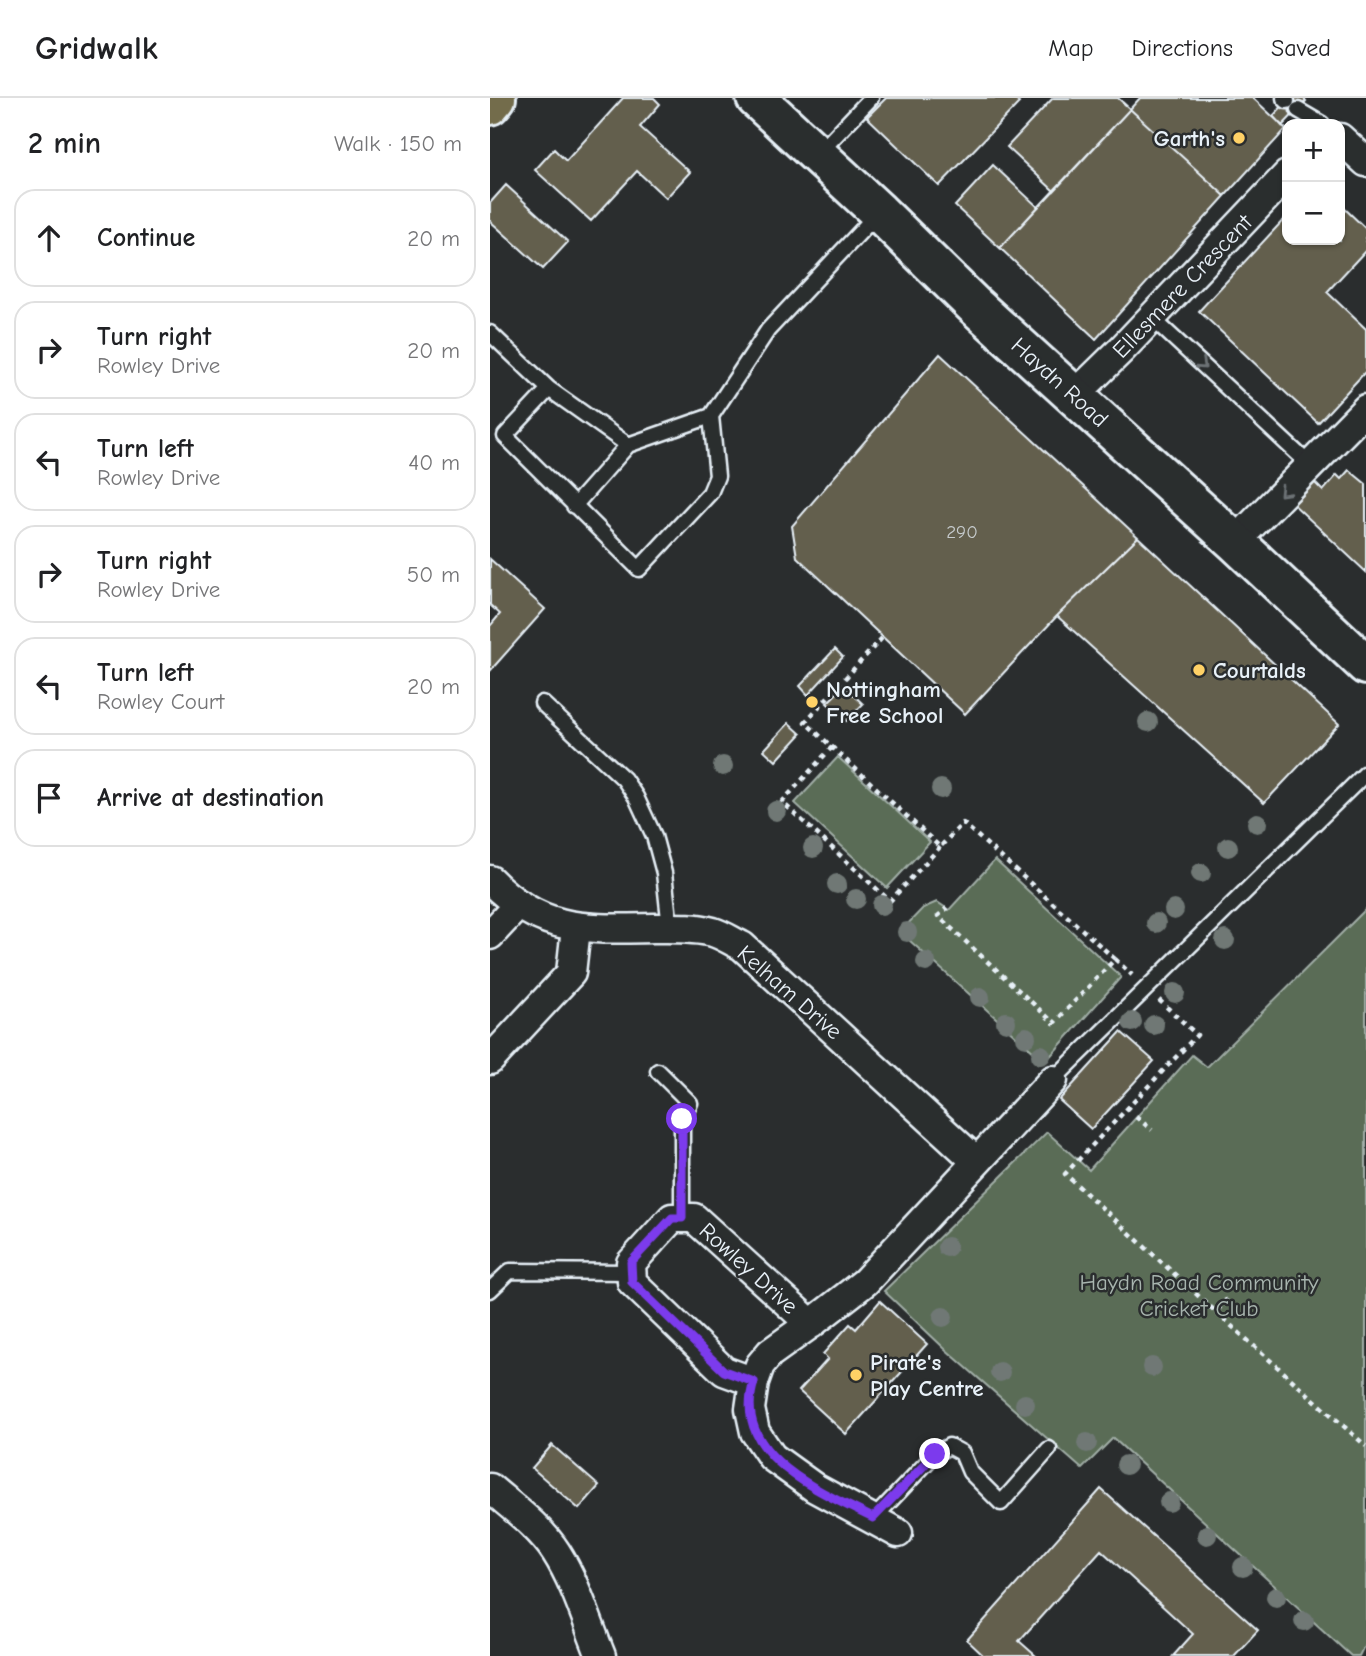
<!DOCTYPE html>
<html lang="en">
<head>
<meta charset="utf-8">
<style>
	:root { --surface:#fff; --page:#f6f6f6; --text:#202124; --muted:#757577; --line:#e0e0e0 }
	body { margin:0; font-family:"Comic Neue",sans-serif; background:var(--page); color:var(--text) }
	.controls { position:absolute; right:21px; top:21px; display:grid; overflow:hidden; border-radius:14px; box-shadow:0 2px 5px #0004 }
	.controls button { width:63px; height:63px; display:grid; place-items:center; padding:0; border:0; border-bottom:2px solid var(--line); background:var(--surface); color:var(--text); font:35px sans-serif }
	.stop { position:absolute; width:21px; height:21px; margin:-16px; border:5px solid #7c3aed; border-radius:50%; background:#fff }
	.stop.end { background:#7c3aed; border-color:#fff; box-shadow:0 2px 7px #0008 }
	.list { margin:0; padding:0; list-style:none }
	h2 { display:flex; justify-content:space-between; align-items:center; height:91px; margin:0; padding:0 28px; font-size:30px }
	h2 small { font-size:23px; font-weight:400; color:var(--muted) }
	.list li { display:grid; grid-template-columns:46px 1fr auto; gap:21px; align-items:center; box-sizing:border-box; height:98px; margin:0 14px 14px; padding:0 14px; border:2px solid var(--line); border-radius:21px }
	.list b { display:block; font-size:26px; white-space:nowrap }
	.list p { margin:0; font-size:23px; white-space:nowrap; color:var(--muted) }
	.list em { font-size:23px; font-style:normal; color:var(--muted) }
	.icon { flex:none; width:38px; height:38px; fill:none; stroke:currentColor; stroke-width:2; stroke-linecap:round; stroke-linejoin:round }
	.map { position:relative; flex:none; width:876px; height:1558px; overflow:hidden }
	header { display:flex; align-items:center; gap:42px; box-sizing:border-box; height:98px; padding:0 35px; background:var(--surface); border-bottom:2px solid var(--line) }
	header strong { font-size:33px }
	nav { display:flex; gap:38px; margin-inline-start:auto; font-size:24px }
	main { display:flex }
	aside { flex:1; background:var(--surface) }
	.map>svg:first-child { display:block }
	.green { fill:#5a6c56; stroke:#a1aea7; stroke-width:2 }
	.building { fill:#645e4e; stroke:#e8f1f8; stroke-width:2 }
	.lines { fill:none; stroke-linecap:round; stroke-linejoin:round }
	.lane-casing { stroke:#e8f1f8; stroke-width:19 }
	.street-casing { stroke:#e8f1f8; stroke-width:33 }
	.secondary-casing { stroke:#e8f1f8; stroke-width:44 }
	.primary-casing { stroke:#e8f1f8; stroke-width:44 }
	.path { stroke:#e8f1f8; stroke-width:4.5; stroke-dasharray:5 5; stroke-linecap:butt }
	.lane { stroke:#2a2d2e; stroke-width:14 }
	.street { stroke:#2a2d2e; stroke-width:28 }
	.secondary { stroke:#2a2d2e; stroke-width:38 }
	.primary { stroke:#736c4b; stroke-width:38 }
	.tree { fill:#6f7875 }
	.oneway { stroke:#6c7275 }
	.route { stroke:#7c3aed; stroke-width:9 }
	.poi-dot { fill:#ffd166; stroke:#2a2d2e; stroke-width:2.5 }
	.labels { text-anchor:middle; stroke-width:5; stroke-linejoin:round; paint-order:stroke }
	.number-label { font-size:19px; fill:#c7ccce }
	.poi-label { font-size:23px; font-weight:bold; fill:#e8f1f8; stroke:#2a2d2e; text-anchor:start }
	.street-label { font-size:23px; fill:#e8f1f8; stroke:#2a2d2e }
	.park-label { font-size:23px; fill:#a8b5af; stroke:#2a2d2e }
</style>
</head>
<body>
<header>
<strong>Gridwalk</strong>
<nav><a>Map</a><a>Directions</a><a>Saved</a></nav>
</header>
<main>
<aside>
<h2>2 min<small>Walk · 150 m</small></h2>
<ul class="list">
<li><svg class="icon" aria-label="ahead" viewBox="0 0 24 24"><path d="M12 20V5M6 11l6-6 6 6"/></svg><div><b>Continue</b></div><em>20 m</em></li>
<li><svg class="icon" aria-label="right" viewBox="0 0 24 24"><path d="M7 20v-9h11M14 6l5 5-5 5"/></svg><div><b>Turn right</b><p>Rowley Drive</p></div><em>20 m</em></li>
<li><svg class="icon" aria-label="left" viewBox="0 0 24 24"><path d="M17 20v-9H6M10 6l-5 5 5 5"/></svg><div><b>Turn left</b><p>Rowley Drive</p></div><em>40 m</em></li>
<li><svg class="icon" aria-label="right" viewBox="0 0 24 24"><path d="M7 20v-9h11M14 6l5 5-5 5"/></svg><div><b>Turn right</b><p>Rowley Drive</p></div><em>50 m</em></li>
<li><svg class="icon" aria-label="left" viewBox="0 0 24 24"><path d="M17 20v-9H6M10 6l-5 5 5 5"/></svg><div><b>Turn left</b><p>Rowley Court</p></div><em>20 m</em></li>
<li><svg class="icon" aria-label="arrive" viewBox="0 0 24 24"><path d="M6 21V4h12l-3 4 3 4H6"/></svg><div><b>Arrive at destination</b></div></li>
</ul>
</aside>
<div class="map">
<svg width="876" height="1558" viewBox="0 0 876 1558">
	<rect width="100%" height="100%" fill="#2a2d2e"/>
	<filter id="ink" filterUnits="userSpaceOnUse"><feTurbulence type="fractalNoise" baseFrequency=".0143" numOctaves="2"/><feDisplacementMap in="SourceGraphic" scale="14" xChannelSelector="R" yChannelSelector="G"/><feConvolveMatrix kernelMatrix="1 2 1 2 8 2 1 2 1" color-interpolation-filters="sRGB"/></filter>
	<g filter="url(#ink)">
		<path class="green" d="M348 659 440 744 397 790 305 705Z
			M505 762 631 879 555 964 410 834 433 810 447 804 459 812Z
			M876 811V1544L869 1558H861L623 1340 592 1371 454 1250 394 1193 557 1034 599 1072 702 957 717 969Z"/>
		<path class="building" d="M133 0H164L170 6 150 29 200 74 176 100 147 73 101 123 45 72 64 51 76 63Z
			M396 0H524L529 5 449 88 377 19Z
			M563 0H628L640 11 564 93 517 49Z
			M650 0H763L796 31 735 98 640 11Z
			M800 0H813L816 3 792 28 783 18Z
			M640 11 735 98 606 241 510 150Z
			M503 67 548 109 510 150 465 108Z
			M16 87 78 144 53 171 0 123V105Z
			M850 106 876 131V152L837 194 876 231V273L828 325 709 213 797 118V142H850Z
			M450 256 648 439 567 518 475 616 307 459 302 428Z
			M859 372 876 386V474L801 404 822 382 833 393 847 377 851 381Z
			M648 439 849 626 774 705 567 518Z
			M0 461 55 511 0 573V528L10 516 0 507Z
			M345 551 353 559 318 597 310 588Z
			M354 588 373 606 356 623 337 605Z
			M299 625 311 636 286 663 274 652Z
			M631 934 664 963 601 1031 569 1002Z
			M390 1203 437 1246 356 1336 309 1293 338 1261 333 1256 360 1226 366 1231Z
			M62 1347 109 1388 89 1411 42 1370Z
			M611 1391 768 1532 744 1558H683L703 1536 611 1452 529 1543 546 1558H494L477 1542Z"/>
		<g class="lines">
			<g class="lane-casing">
				<path id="lane" d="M794 0 797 3
					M808 12 832 26
					M329 55 381 0
					M662 220 820 367
					M0 235 59 291
					M221 318 138 347 59 291 15 338 149 471 220 395 227 378 221 318 278 232 388 115
					M84 408 138 347
					M52 605 134 681 146 699 164 738 174 775 180 830
					M168 973 200 1005 192 1022V1120
					M563 982 876 675
					M0 1192 20 1173 142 1174
					M384 1420 445 1356 459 1348 472 1355 480 1374 511 1405 559 1351"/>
			</g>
			<g class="street-casing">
				<path id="street" d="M850 40 876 64
					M585 297 631 252 797 77
					M745 444 876 311
					M0 782C51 835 96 831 164 830 184 830 204 829 223 834 233 837 243 844 252 848L486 1063
					M0 837 29 806
					M0 962 81 875 86 830
					M264 1284 234 1273 142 1184 141 1165 182 1120H204L321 1226
					M0 1390C22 1409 50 1429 66 1454 86 1485 97 1524 111 1558
					M408 1435 325 1390 282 1359 265 1334 260 1311 264 1284 270 1267 280 1255 326 1222 375 1184 563 982"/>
			</g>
			<g class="secondary-casing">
				<path id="secondary" d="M266 0 389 114 484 207 745 444 876 567"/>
			</g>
			<g class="primary-casing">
				<path id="primary" d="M0 7 6 0"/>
			</g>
			<path class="path" d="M392 540 315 624 450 749 473 725 625 861 564 925 448 818 457 810
				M342 649 292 704 400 803 450 749
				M625 861 642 877
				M669 902 707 937 575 1076 726 1214 737 1201
				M646 1019 662 1032
				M726 1214 876 1348"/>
			<use href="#lane" class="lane"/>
			<use href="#street" class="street"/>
			<use href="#secondary" class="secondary"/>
			<use href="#primary" class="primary"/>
		</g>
		<g class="tree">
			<circle cx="658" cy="624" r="10"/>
			<circle cx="233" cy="668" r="10"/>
			<circle cx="451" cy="691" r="10"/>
			<circle cx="286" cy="713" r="10"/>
			<circle cx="767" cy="725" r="10"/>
			<circle cx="738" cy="749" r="10"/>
			<circle cx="323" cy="750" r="10"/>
			<circle cx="711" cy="775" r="10"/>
			<circle cx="347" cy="786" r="10"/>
			<circle cx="366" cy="801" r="10"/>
			<circle cx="392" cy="807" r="10"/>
			<circle cx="684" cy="812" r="10"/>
			<circle cx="666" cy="825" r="10"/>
			<circle cx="417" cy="834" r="10"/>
			<circle cx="735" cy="842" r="10"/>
			<circle cx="436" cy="864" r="10"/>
			<circle cx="685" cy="895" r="10"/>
			<circle cx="490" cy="899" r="10"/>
			<circle cx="516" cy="924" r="10"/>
			<circle cx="642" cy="924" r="10"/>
			<circle cx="664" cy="927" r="10"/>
			<circle cx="536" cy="939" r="10"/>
			<circle cx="551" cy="957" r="10"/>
			<circle cx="457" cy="1149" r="10"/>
			<circle cx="453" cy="1219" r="10"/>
			<circle cx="662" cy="1269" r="10"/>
			<circle cx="510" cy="1274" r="10"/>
			<circle cx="535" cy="1306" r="10"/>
			<circle cx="597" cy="1345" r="10"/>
			<circle cx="636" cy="1367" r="10"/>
			<circle cx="679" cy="1404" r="10"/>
			<circle cx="717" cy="1437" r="10"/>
			<circle cx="753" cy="1469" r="10"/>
			<circle cx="786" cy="1499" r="10"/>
			<circle cx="814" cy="1523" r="10"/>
		</g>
		<defs><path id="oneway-chevron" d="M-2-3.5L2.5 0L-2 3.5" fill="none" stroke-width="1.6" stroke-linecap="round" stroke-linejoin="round" transform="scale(1.75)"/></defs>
		<g class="oneway">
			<use href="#oneway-chevron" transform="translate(712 267) rotate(43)"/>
			<use href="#oneway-chevron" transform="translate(794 394) rotate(134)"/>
		</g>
	</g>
	<g class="lines" filter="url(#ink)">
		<path class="route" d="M192 1021V1120H182L141 1164 142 1184 234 1273 264 1284C240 1358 332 1394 383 1420L445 1356"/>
	</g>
	<g class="poi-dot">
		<circle cx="749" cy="40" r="7"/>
		<circle cx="709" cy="572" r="7"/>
		<circle cx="322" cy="604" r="7"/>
		<circle cx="366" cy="1277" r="7"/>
	</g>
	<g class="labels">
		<g class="number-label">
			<text x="472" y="440">290</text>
		</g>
		<g class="poi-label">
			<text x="735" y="48" text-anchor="end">Garth's</text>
			<text x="723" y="580">Courtalds</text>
			<text x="336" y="599">Nottingham<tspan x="336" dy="26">Free School</tspan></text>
			<text x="380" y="1272">Pirate's<tspan x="380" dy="26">Play Centre</tspan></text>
		</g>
		<g class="street-label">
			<text transform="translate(692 188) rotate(-46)" y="8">Ellesmere Crescent</text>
			<text transform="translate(570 284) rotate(42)" y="8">Haydn Road</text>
			<text transform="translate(300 894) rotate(41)" y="8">Kelham Drive</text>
			<text transform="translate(259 1170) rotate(42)" y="8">Rowley Drive</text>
		</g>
		<g class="park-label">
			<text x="709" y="1192">Haydn Road Community<tspan x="709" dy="26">Cricket Club</tspan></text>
		</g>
	</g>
</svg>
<div class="controls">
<button>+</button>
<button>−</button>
</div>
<div class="stop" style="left:192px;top:1021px"></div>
<div class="stop end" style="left:445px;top:1356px"></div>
</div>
</main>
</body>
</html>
